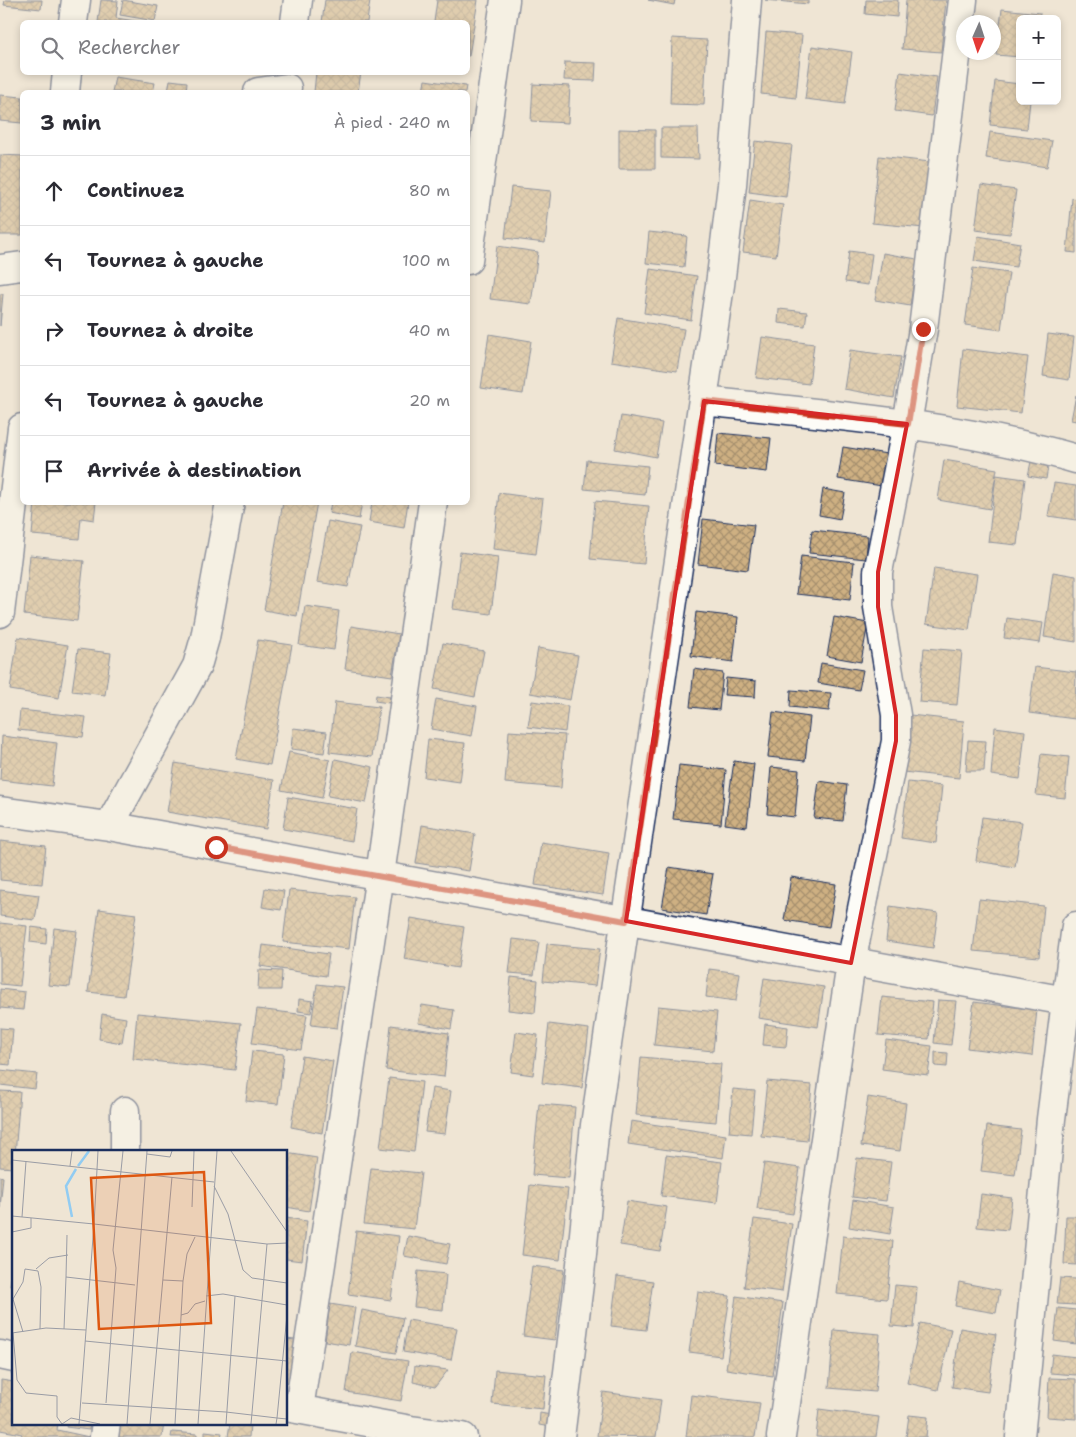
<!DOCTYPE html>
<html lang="fr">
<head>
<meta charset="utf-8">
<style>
	:root { --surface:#fff; --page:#f7f7f7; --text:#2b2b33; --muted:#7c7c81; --line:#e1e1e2 }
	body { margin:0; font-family:"Shantell Sans",sans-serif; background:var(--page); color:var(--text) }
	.controls { position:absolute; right:15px; top:15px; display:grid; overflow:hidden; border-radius:8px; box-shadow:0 2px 8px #0003 }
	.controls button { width:45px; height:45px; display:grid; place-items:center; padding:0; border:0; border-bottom:1px solid var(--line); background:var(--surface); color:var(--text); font:25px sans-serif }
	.compass { position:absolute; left:956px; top:15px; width:45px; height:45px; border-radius:50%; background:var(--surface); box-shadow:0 2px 8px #0003; rotate:183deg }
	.stop { position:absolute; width:15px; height:15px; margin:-11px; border:4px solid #c8321e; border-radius:50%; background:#fff }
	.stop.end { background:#c8321e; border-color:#fff; box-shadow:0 1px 5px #0008 }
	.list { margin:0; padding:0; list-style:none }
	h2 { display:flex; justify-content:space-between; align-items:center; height:65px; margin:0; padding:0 20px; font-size:21px }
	h2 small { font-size:16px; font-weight:400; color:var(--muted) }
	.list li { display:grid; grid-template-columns:32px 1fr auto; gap:15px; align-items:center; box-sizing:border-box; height:70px; padding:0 20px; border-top:1px solid var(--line) }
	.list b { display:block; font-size:19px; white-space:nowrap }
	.list em { font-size:16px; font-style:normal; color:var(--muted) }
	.icon { flex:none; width:28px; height:28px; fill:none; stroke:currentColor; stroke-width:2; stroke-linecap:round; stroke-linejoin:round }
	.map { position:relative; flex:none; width:1076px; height:1437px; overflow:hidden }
	.search { position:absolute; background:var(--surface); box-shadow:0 2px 8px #0003; left:20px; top:20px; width:450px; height:55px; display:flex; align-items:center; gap:12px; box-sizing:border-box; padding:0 18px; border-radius:8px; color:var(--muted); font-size:19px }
	.panel { position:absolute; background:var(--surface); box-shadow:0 2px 8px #0003; left:20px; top:90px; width:450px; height:415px; border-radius:8px }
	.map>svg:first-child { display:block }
	.building { fill:url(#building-cross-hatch); stroke:#1b2f5e }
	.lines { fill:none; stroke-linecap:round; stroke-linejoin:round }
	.minor-casing { stroke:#1b2f5e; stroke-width:31 }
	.minor { stroke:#fdfcf7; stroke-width:28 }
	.route { stroke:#c8321e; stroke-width:6 }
	.marked { fill:none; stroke:#d62828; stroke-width:4; stroke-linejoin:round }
	.inset-river { fill:none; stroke:#92ccf2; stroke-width:2.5 }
	.inset-road { fill:none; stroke:#9a9ca5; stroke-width:1 }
	.view { fill:#de5710; fill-opacity:0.15; stroke:#de5710; stroke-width:2.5 }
	.inset-edge { fill:none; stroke:#1b2f5e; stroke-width:2.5 }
</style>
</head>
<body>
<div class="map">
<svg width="1076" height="1437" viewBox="0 0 1076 1437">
	<defs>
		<pattern id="building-cross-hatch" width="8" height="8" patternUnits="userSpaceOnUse" patternTransform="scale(1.25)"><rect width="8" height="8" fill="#ceb082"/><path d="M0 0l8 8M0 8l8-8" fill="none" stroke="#a6906e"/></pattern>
	</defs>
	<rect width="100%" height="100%" fill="#efe5d4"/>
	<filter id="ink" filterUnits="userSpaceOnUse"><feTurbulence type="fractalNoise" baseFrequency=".02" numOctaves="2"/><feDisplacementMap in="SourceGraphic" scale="10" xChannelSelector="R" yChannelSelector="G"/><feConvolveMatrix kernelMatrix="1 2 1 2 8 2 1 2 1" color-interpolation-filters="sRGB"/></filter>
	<g filter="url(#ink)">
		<path class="building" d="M5 0H42L41 9 4 5Z
			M101 0 118 1 116 18 142 22H98Z
			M123 0 158 6 155 21 120 15Z
			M325 0H370L367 22H322Z
			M437 0H478L469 56H468V22H434Z
			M648 0H675L674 5Z
			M765 0H808V4Z
			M866 0H898L897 17 865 14Z
			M906 0H946L941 52 902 49Z
			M1002 9 1040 13 1039 19H1020V57L996 55Z
			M766 32 802 35 796 98 761 94Z
			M672 38 707 40 704 105 670 104Z
			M812 46 852 52 845 104 805 99Z
			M565 62 596 63 595 81 564 80Z
			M316 72H361L358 92H314Z
			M900 72 937 77 932 116 895 111Z
			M115 77 155 83 153 92H112Z
			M170 80 187 82 186 92H168Z
			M425 80 466 86 465 92H423Z
			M995 81 1020 84V101H1030L1027 129 990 125Z
			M533 84 570 86 568 123 531 121Z
			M0 95 22 97V123L0 121Z
			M661 128H698L699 159 661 158Z
			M619 129 655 130V169H619Z
			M990 132 1052 141 1047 167 986 158Z
			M755 141 792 145 786 197 749 192Z
			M0 155 22 156V235H0Z
			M879 156 930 162 924 228 872 223Z
			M981 185 1016 190 1010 234 975 230Z
			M511 187 551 191 545 243 505 238Z
			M1072 198 1076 199V253L1067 252Z
			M750 200 783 205 776 256 743 252Z
			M649 232 687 236 684 267 646 263Z
			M978 236 1020 243 1016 267 974 261Z
			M497 246 538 252 531 304 490 299Z
			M849 251 872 254 868 285 845 282Z
			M883 253 917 259 910 306 875 300Z
			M973 268 1009 273 1001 330 965 325Z
			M650 269 697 276 691 320 644 313Z
			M0 294H3L0 326Z
			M779 309 807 312 805 326 778 323Z
			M618 318 684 329 677 371 611 361Z
			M489 334 531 341 523 394 481 388Z
			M1048 334 1074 337 1069 380 1043 376Z
			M762 337 814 344 809 384 756 378Z
			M963 349 1028 357 1021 413 957 406Z
			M850 350 901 357 894 398 844 389Z
			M1076 395V421L1071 420Z
			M621 416 662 423 656 457 615 449Z
			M718 433 771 438 767 472 715 466Z
			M843 447 887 454 882 486 838 479Z
			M1032 457 1049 460 1046 479 1028 476Z
			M587 460 648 466 645 495 584 489Z
			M944 460 997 469 990 509 938 500Z
			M996 475 1025 479 1017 545 988 542Z
			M1054 483 1076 486V520L1048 516Z
			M823 489 845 493 840 519 819 515Z
			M499 493 543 499 536 554 493 549Z
			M595 501 649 506 644 564 590 559Z
			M35 502H96L94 520 81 518 79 539 32 535Z
			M283 502H317L297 616 264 610Z
			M331 502H362L359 519 329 513Z
			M372 502H408L404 528 369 522Z
			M703 519 754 525 748 570 698 564Z
			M328 521 360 527 348 587 317 582Z
			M812 530 868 536 866 559 809 553Z
			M460 552 498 557 491 614 453 609Z
			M30 555 84 561 77 621 24 615Z
			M801 556 854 562 850 600 796 594Z
			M934 568 977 574 969 630 926 624Z
			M1053 572 1076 576V642L1044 637Z
			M305 606 339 611 334 650 299 645Z
			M696 612 738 617 733 662 691 656Z
			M834 617 868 623 861 662 827 656Z
			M1007 618 1043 623 1040 643 1004 638Z
			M351 626 399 634 392 676 345 669Z
			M18 637 68 645 59 698 10 690Z
			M258 640 292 645 270 765 236 759Z
			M443 643 484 651 475 697 434 689Z
			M538 648 578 655 570 700 530 693Z
			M924 648 962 651 957 705 919 702Z
			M78 649 111 653 105 695 72 691Z
			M821 663 863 670 859 690 818 683Z
			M1035 667 1076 672 1075 719 1029 713Z
			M694 669 723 673 719 710 690 707Z
			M726 678 756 681 755 697 724 695Z
			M791 690 831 693 829 711 790 707Z
			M376 695 390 697 389 703 375 701Z
			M436 699 477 706 472 736 431 729Z
			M532 701 568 706 565 732 528 727Z
			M335 702 379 707 372 757 329 752Z
			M20 710 86 717 83 737 18 730Z
			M773 712 810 717 805 761 768 757Z
			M910 715 964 721 959 778 903 772Z
			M995 727 1025 731 1020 779 991 775Z
			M293 728 327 732 324 753 291 749Z
			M509 731 565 735 561 788 505 783Z
			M2 736 57 743 52 786 0 780Z
			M428 739 465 743 460 782 424 777Z
			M968 740 986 741 984 771H966Z
			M289 752 330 760 322 798 281 790Z
			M1041 754 1069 757 1065 798 1036 795Z
			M335 759 373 767 366 803 328 796Z
			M734 761 754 764 747 827 725 824Z
			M175 763 274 780 266 829 167 812Z
			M679 765 726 770 721 824 673 819Z
			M771 767 799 770 795 817 767 814Z
			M819 781 847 785 843 821 814 818Z
			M908 782 942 786 936 843 901 838Z
			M288 797 357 809 352 841 283 829Z
			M982 817 1022 822 1015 867 976 861Z
			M422 825 475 834 469 871 416 863Z
			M0 841 46 846 42 884 0 880Z
			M541 842 609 853 603 895 535 885Z
			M669 867 713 874 706 915 662 908Z
			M791 877 836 884 829 927 784 920Z
			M265 888 284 891 281 910 262 907Z
			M0 890 39 895 35 920 0 916Z
			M289 890 355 897 349 949 283 942Z
			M979 899 1044 906 1039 957 973 951Z
			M890 906 938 913 933 948 886 941Z
			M99 909 136 914 124 996 88 992Z
			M411 918 464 927 458 968 404 959Z
			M0 923 27 926 20 986 0 984Z
			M31 927 47 929 46 944 30 942Z
			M54 928 77 931 70 987 48 985Z
			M513 939 539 942 534 975 509 973Z
			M547 944 600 949 595 986 543 981Z
			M263 945 329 954 326 976 260 966Z
			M709 969 740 973 736 1001 706 997Z
			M259 970 282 971 281 990H258Z
			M511 977 538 980 535 1013 508 1010Z
			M764 978 824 987 818 1027 758 1018Z
			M317 984 343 987 337 1028 311 1025Z
			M0 989 25 992 23 1010 0 1008Z
			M882 997 933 1002 929 1039 878 1035Z
			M299 999 313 1001 311 1013 298 1011Z
			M938 1000 956 1001 951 1045 934 1043Z
			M974 1002 1037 1010 1032 1056 967 1048Z
			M422 1005 454 1010 451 1029 418 1023Z
			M658 1006 717 1012 713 1051 654 1045Z
			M257 1009 307 1015 301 1050 252 1043Z
			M137 1013 241 1023 235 1070 133 1059Z
			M102 1014 126 1018 122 1043 99 1039Z
			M549 1024 589 1029 582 1088 542 1083Z
			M765 1024 788 1027 786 1047 763 1045Z
			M391 1025 449 1033 444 1077 386 1070Z
			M0 1028 13 1029 10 1065 0 1064Z
			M516 1032 538 1035 533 1075 511 1072Z
			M886 1040 932 1046 928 1075 882 1069Z
			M252 1051 284 1054 278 1104 246 1101Z
			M935 1052 948 1053 947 1067 935 1066Z
			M302 1056 333 1061 322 1133 291 1127Z
			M641 1057 721 1064 716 1122 636 1115Z
			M0 1070 37 1074 35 1089 0 1085Z
			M389 1078 422 1082 414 1152 380 1148Z
			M767 1081 812 1085 807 1141 761 1136Z
			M432 1088 451 1091 445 1134 425 1132Z
			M733 1089 755 1091 751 1134 729 1132Z
			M0 1091 20 1092 14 1168 0 1167Z
			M868 1097 906 1103 900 1151 861 1146Z
			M539 1104 575 1107 569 1178 532 1175Z
			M631 1121 726 1135 723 1158 628 1144Z
			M987 1126 1021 1130 1015 1175 981 1171Z
			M286 1153 317 1158 309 1211 286 1207Z
			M666 1155 722 1162 717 1203 661 1196Z
			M857 1158 891 1162 886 1201 852 1197Z
			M764 1163 800 1168 793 1214 757 1209Z
			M371 1168 421 1173 414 1229 364 1224Z
			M0 1176 3 1177 0 1208Z
			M530 1185 568 1189 560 1260 522 1255Z
			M981 1194 1012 1198 1008 1230 977 1227Z
			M853 1200 894 1207 890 1234 849 1227Z
			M627 1201 667 1207 660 1251 620 1245Z
			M1066 1216H1076V1265L1064 1264Z
			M286 1218 307 1221 302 1261 286 1259Z
			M754 1219 792 1224 782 1292 744 1287Z
			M356 1231 399 1236 391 1300 348 1294Z
			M408 1236 450 1244 446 1264 404 1256Z
			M843 1236 893 1241 887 1299 837 1294Z
			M14 1262V1285H10Z
			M532 1266 564 1270 555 1340 523 1336Z
			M418 1271 446 1274 443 1310 414 1307Z
			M617 1276 653 1281 646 1330 611 1326Z
			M1060 1278 1076 1279V1305L1057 1304Z
			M959 1282 1000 1290 996 1313 955 1306Z
			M895 1285 917 1287 914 1328 891 1326Z
			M698 1292 730 1296 721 1356 689 1352Z
			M736 1296 783 1303 773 1376 726 1369Z
			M330 1304 355 1308 349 1345 325 1341Z
			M1058 1308 1076 1310V1344L1054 1341Z
			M362 1310 403 1318 396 1353 355 1346Z
			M408 1320 457 1328 451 1360 403 1352Z
			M920 1323 951 1329 938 1390 907 1383Z
			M960 1328 996 1334 988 1392 952 1387Z
			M834 1330 880 1334 875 1392 829 1388Z
			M286 1339 295 1340 291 1384 286 1383Z
			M352 1352 408 1361 401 1401 346 1392Z
			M1052 1354 1076 1357V1375L1050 1373Z
			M415 1366 448 1370 435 1387 413 1382Z
			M495 1370 546 1375 543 1409 492 1404Z
			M1049 1378 1076 1379V1419L1047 1417Z
			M1 1380 14 1382V1423H58L57 1430 89 1437H21L22 1434 0 1430Z
			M603 1392 661 1400 656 1437 597 1436Z
			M691 1395 760 1403 755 1437H686Z
			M819 1409 879 1417 876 1437H816Z
			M540 1413 551 1415 550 1427 539 1425Z
			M909 1415 928 1417 926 1437H906Z
			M67 1423H90L89 1430 66 1427Z
			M114 1423H164L162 1437H113Z
			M230 1423 250 1424 249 1437H228Z
			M205 1431 222 1433 221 1437H205Z
			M172 1432 197 1434V1437H171Z"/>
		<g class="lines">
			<g class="minor-casing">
				<path id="minor" d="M73 22 76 0
					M295 22 298 0
					M65 92 67 72
					M258 92 287 88
					M468 260 505 0
					M0 269 22 266
					M704 401C829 415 955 424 1076 459
					M0 613 22 428
					M0 811 109 826 1066 1001 1076 926
					M109 826 197 666 205 638 230 502
					M125 1151V1111
					M0 1355 14 1358
					M286 1407 411 1430 463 1437
					M299 1409 380 875 433 502
					M104 1437 106 1423
					M560 1437 579 1284 595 1125 720 285 732 185 747 0
					M781 1437 851 963 896 741V715L878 607V572L907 424 923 329 963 0
					M1020 1437 1051 1119 1066 1001 1076 1002"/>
			</g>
			<use href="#minor" class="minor"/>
		</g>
	</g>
	<g class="lines" filter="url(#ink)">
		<path class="route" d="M216 847 626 921 704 401 908 424 923 329"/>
	</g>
	<path d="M0 0H1076V1437H0ZM704 401 907 424 878 572V607L896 715V741L851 963 626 921Z" fill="#efe5d4" fill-opacity=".55" fill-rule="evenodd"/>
	<path class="marked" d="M704 401 907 424 878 572V607L896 715V741L851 963 626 921Z"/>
	<g transform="translate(12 1150)">
		<rect width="275" height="275" fill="#efe5d4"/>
		<path class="inset-river" d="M66 16 77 1M60 67 54 36 64 19"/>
		<path class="inset-road" d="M219 1 275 82M135 4 158 7 160 1M0 10 202 32M58 16 60 1M202 36 216 64 231 120 240 128 275 133M180 57 182 1M0 66 82 74 86 1M10 67 14 11M0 82 19 78V68M24 119 37 108 56 105M54 127 55 85M151 130 171 131M194 146 211 144 275 155M169 165 176 163 183 154 193 151M275 165 265 268 275 269M52 179 54 127 123 135M11 182 1 149 11 132 13 119 26 121 29 137 28 179M0 183 34 178 74 180M1 183 5 230 14 243 45 246V267L50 274M73 191 275 211M70 253 214 262 265 268 264 274M94 253 104 118 101 100 111 1M50 274 59 268 88 274M67 274 82 74 255 94 275 93M115 274 135 1M138 274 160 27M163 274 171 131 175 104 183 87M186 274 205 1M214 274 223 146M239 274 255 94"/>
		<path class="view" d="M192 22 199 173 87 179 79 28Z"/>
		<rect width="275" height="275" class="inset-edge"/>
	</g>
</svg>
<div class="controls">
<button>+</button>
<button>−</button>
</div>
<svg class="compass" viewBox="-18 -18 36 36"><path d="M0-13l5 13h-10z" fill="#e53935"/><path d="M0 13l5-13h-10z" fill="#7c7c81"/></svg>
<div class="stop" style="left:216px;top:847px"></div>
<div class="stop end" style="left:923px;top:329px"></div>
<div class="search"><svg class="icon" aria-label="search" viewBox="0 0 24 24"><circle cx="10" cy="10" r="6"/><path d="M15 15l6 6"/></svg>Rechercher</div>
<section class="panel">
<h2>3 min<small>À pied · 240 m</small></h2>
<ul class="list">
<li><svg class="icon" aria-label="ahead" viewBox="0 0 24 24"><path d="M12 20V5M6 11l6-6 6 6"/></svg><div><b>Continuez</b></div><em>80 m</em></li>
<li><svg class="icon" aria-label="left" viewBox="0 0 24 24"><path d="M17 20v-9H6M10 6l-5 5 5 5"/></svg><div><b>Tournez à gauche</b></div><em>100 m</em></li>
<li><svg class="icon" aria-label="right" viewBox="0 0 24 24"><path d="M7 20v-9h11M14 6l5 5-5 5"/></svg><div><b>Tournez à droite</b></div><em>40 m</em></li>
<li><svg class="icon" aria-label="left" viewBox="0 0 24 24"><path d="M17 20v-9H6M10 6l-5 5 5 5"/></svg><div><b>Tournez à gauche</b></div><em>20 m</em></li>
<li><svg class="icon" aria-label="arrive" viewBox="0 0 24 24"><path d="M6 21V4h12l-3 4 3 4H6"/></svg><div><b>Arrivée à destination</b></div></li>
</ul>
</section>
</div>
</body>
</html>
